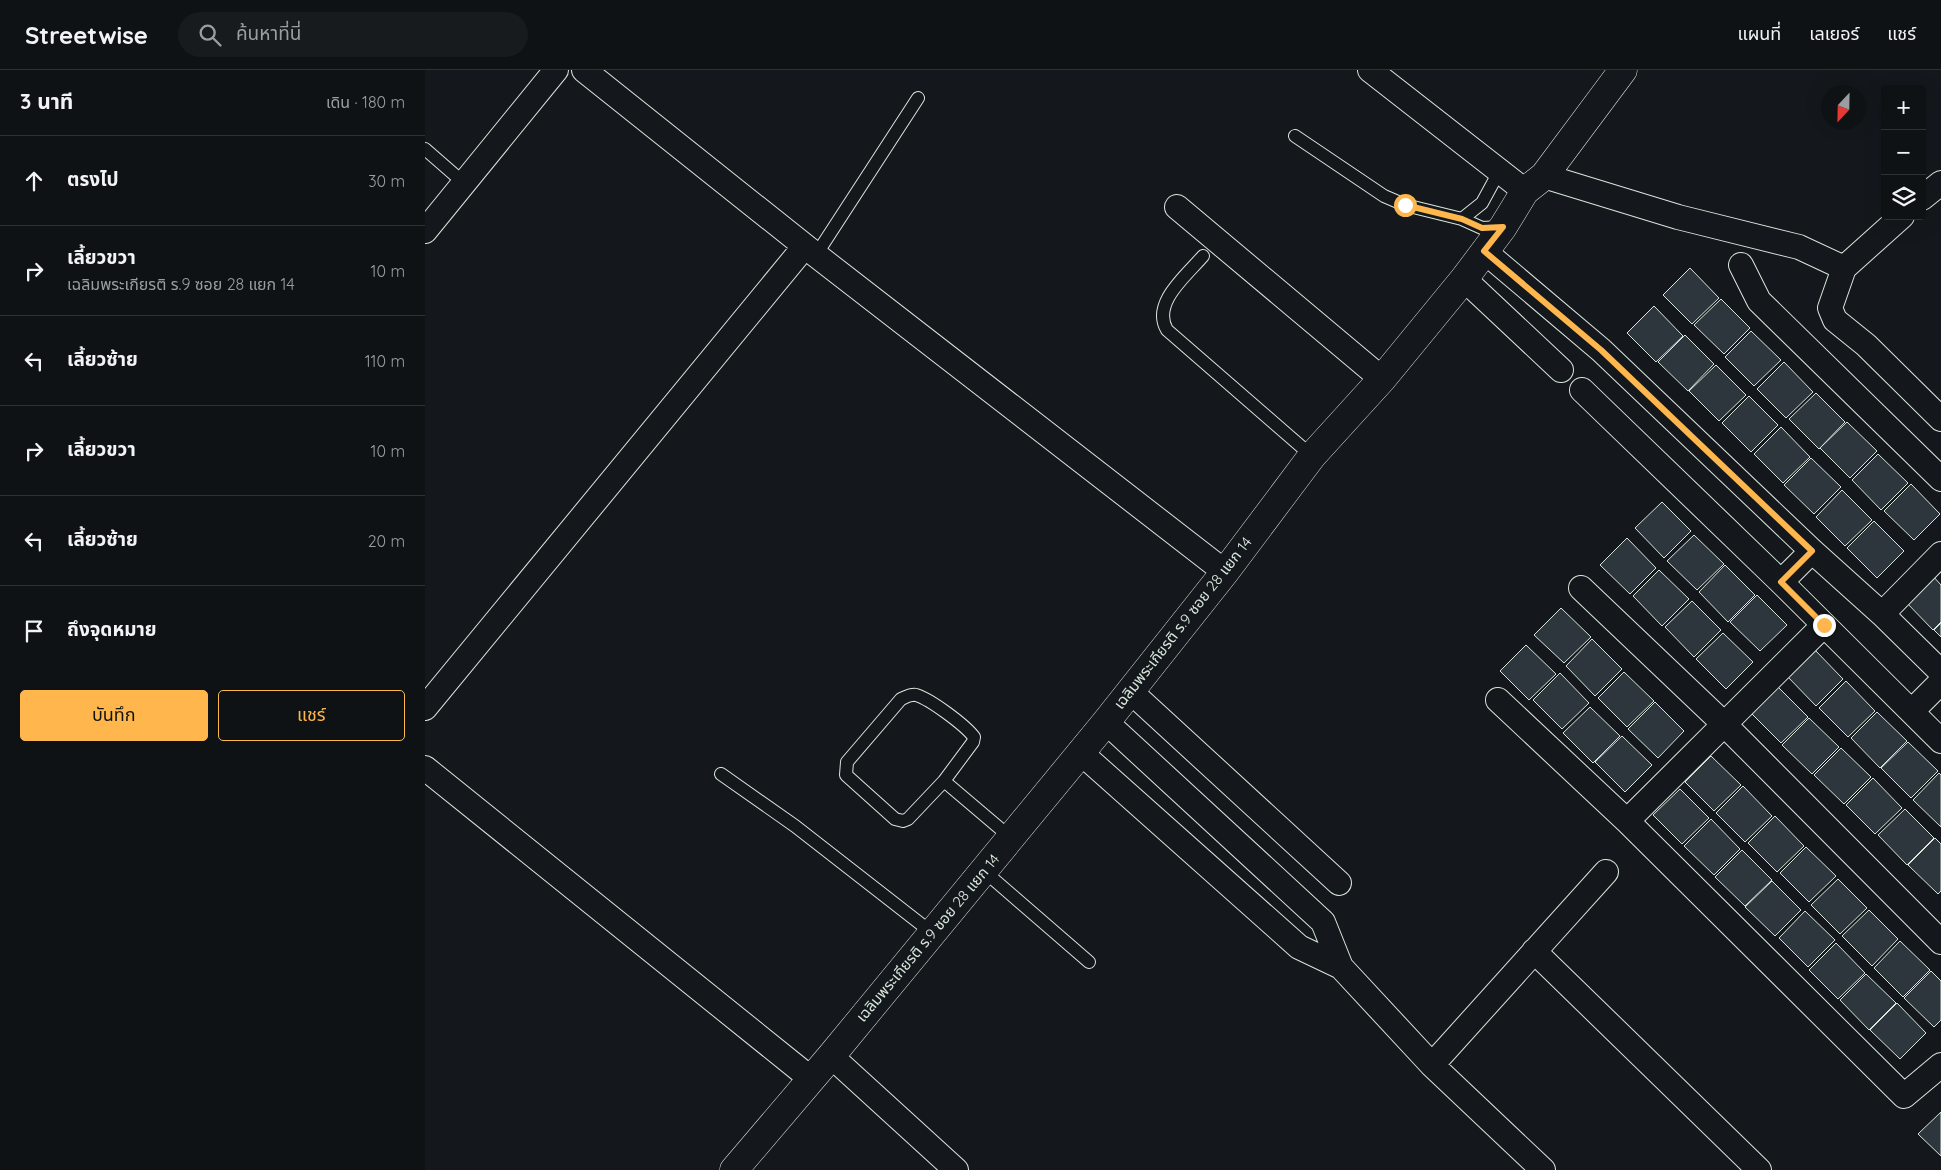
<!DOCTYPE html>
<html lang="th">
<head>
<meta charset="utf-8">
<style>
	:root { --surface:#0f1215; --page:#181b1e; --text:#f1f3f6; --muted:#9b9ea0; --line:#2f3234; --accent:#ffb74d }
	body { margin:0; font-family:Quicksand,"Noto Sans Thai",sans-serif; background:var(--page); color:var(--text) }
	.controls { position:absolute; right:15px; top:15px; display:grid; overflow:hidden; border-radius:5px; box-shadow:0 5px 20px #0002 }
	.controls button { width:45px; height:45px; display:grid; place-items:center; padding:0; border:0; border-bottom:1px solid var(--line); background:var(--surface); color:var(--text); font:25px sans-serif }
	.compass { position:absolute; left:1396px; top:15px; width:45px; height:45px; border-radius:50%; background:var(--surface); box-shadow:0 5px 20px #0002; rotate:202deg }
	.stop { position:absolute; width:15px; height:15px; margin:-11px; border:4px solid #ffb74d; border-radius:50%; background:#fff }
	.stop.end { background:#ffb74d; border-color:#fff; box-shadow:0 1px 5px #0008 }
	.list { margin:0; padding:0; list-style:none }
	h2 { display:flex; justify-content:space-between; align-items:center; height:65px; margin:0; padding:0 20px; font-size:21px }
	h2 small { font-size:16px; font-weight:400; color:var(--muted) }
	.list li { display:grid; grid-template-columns:32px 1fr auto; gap:15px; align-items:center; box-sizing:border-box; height:90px; padding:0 20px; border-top:1px solid var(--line) }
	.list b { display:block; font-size:19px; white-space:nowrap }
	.list p { margin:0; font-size:16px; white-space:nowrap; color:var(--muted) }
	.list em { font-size:16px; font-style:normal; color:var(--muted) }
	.actions { display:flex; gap:10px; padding:15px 20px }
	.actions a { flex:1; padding:11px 0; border:1px solid var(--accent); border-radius:5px; text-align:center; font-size:18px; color:var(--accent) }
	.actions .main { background:var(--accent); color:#111 }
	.icon { flex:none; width:28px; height:28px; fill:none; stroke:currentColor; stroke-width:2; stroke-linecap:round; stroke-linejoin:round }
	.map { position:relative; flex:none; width:1516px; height:1100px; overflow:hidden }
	header { display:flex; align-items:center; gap:30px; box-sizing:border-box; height:70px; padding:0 25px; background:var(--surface); border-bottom:1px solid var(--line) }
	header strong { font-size:24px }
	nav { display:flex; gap:28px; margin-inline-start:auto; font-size:18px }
	.search { width:350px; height:45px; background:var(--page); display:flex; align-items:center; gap:12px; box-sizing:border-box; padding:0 18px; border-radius:28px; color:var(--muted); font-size:19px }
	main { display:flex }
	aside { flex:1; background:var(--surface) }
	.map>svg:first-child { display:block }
	.building { fill:#2c363c; stroke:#d8e6dc }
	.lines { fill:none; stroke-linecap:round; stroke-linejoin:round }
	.service-casing { stroke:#d8e6dc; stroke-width:14 }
	.minor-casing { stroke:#d8e6dc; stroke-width:26 }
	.tertiary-casing { stroke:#d8e6dc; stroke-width:29 }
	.service { stroke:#14181c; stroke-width:12 }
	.minor { stroke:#14181c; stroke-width:24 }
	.tertiary { stroke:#14181c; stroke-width:28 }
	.route { stroke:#ffb74d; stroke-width:6 }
	.labels { text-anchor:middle; stroke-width:4; stroke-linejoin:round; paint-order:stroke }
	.street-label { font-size:15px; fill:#d8e6dc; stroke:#14181c }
</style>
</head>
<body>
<header>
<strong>Streetwise</strong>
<div class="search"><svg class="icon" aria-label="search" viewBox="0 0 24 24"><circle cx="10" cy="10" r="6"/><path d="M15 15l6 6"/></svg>ค้นหาที่นี่</div>
<nav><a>แผนที่</a><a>เลเยอร์</a><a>แชร์</a></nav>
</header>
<main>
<aside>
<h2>3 นาที<small>เดิน · 180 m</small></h2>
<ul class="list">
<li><svg class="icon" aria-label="ahead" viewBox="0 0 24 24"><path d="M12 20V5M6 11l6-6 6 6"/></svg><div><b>ตรงไป</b></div><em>30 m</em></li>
<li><svg class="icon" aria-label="right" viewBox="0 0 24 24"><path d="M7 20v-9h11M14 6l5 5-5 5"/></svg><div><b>เลี้ยวขวา</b><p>เฉลิมพระเกียรติ ร.9 ซอย 28 แยก 14</p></div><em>10 m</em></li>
<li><svg class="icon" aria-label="left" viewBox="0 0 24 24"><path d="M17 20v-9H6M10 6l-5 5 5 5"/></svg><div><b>เลี้ยวซ้าย</b></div><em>110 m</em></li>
<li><svg class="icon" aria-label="right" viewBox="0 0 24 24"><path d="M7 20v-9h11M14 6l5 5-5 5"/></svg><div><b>เลี้ยวขวา</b></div><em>10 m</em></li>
<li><svg class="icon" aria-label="left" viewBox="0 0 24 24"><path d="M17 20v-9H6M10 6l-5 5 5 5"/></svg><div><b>เลี้ยวซ้าย</b></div><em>20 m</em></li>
<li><svg class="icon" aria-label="arrive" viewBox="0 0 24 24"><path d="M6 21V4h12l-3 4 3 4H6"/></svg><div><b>ถึงจุดหมาย</b></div></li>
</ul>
<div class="actions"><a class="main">บันทึก</a><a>แชร์</a></div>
</aside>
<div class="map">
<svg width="1516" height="1100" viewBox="0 0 1516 1100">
	<rect width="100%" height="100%" fill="#14181c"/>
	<path class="building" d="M1265 198 1294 228 1267 254 1238 225Z
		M1296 229 1325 258 1299 284 1269 255Z
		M1229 236 1258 266 1231 292 1202 263Z
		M1326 261 1356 290 1329 316 1300 287Z
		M1260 265 1289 294 1263 321 1233 292Z
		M1359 292 1388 322 1361 348 1332 319Z
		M1291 295 1321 325 1294 351 1264 321Z
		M1391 323 1420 352 1394 379 1364 349Z
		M1324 326 1353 355 1326 382 1297 353Z
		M1422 352 1452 381 1425 408 1395 378Z
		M1356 357 1385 387 1358 413 1329 384Z
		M1453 384 1483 413 1456 440 1427 410Z
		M1386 388 1416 417 1389 444 1359 415Z
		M1486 414 1515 444 1489 470 1459 441Z
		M1417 420 1447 450 1420 476 1391 447Z
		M1237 432 1266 461 1239 488 1210 458Z
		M1449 451 1479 481 1452 508 1422 478Z
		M1269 465 1299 494 1272 520 1242 491Z
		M1202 468 1231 498 1205 524 1175 495Z
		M1300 495 1330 525 1303 552 1274 522Z
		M1234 500 1264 529 1237 556 1208 526Z
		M1506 504 1516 515V552L1508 560 1479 530Z
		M1332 525 1362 555 1335 581 1305 552Z
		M1267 531 1296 560 1269 587 1240 557Z
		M1136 538 1166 567 1139 593 1109 565Z
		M1516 553V567L1509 560Z
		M1298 563 1328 592 1301 619 1271 589Z
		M1167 569 1197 599 1170 626 1141 596Z
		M1101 575 1131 604 1104 630 1075 601Z
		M1389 579 1418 609 1391 636 1362 606Z
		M1199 602 1229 631 1202 657 1173 628Z
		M1135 603 1164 633 1137 659 1108 630Z
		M1421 611 1450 641 1423 667 1394 638Z
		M1353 617 1383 647 1356 673 1327 644Z
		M1230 632 1259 661 1233 688 1203 659Z
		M1165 637 1195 666 1168 693 1138 663Z
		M1452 642 1482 671 1455 698 1426 668Z
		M1384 648 1414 677 1387 704 1357 675Z
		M1197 666 1227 695 1200 722 1170 692Z
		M1483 672 1513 701 1486 728 1456 698Z
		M1416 678 1446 707 1419 734 1389 705Z
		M1286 686 1316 715 1289 741 1260 712Z
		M1514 703 1516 705V757L1488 730Z
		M1448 708 1477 738 1450 764 1421 735Z
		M1318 716 1347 746 1320 772 1291 743Z
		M1255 719 1284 748 1257 774 1228 745Z
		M1480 739 1509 768 1482 795 1453 765Z
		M1350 746 1379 776 1352 802 1323 773Z
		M1286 749 1315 779 1289 805 1259 776Z
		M1510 768 1516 774V821L1513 824 1483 795Z
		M1381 777 1411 806 1384 832 1355 803Z
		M1317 780 1347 810 1320 836 1290 807Z
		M1413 809 1442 838 1415 864 1386 835Z
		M1347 811 1376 840 1350 866 1320 837Z
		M1444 840 1473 869 1447 896 1417 866Z
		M1380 841 1410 870 1383 897 1354 868Z
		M1475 871 1505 900 1478 927 1449 898Z
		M1411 873 1440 903 1413 929 1384 900Z
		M1506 901 1516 911V950L1509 957 1479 928Z
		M1441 904 1471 933 1444 960 1415 930Z
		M1472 933 1501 963 1475 989 1445 960Z
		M1516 1042V1086L1493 1064Z"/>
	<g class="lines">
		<g class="service-casing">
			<path id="service" d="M870 66 959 126 980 135 1037 149 1057 158 1076 157
				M0 79 39 113
				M1037 149 1057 133 1075 100
				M391 185 493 28
				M778 186C762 205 726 233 742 260L887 386
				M296 704 370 756 506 862
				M519 711 483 749 478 751 470 749 421 705 422 692 476 629C481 627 486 624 491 625 505 629 540 655 549 667L548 672 519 711 585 767
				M559 801 664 892"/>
		</g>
		<g class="minor-casing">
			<path id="minor" d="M159 0 391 185 800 502
				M945 0 1100 121
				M1119 106 1253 147 1374 177 1419 198
				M1497 128 1516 113
				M752 137 957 309
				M1477 146 1419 198 1405 238 1410 250 1441 275 1516 349
				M0 161 131 0
				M1059 181 1176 280 1387 481 1457 544 1516 602
				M1316 195 1334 231 1516 409
				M1039 209 1136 300
				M1157 320 1356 512 1516 671
				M1356 512 1387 481
				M1156 518 1298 653 1516 872
				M1457 544 1516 484
				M705 621 914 813
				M1073 630 1202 751 1479 1026 1516 995
				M0 638 380 176
				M1487 641 1516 612
				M681 652 898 852 916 897 1007 995 1118 1100
				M655 682 874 877 916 897
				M0 698 385 1008
				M1202 751 1399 555
				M1109 881 1334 1100
				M406 986 531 1100
				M1007 995 1181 802"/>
		</g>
		<g class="tertiary-casing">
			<path id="tertiary" d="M309 1100 406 986 681 652 800 502 887 386 957 309 1039 209 1078 157 1100 121 1119 106 1198 0"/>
		</g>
		<use href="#service" class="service"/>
		<use href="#minor" class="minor"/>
		<use href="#tertiary" class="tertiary"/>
	</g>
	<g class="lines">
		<path class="route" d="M980 135 1037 149 1057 158 1078 157 1059 181 1176 280 1387 481 1356 512 1399 555"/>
	</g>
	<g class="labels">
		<g class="street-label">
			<text transform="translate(758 553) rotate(-52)" y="5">เฉลิมพระเกียรติ ร.9 ซอย 28 แยก 14</text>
			<text transform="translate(503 868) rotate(-50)" y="5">เฉลิมพระเกียรติ ร.9 ซอย 28 แยก 14</text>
		</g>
	</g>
</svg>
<div class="controls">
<button>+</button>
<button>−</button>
<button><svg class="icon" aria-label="layers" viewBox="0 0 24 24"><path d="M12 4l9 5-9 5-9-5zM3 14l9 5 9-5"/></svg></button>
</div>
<svg class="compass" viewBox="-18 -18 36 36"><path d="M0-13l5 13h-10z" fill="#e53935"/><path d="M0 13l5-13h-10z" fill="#9b9ea0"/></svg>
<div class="stop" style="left:980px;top:135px"></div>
<div class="stop end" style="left:1399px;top:555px"></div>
</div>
</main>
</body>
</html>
